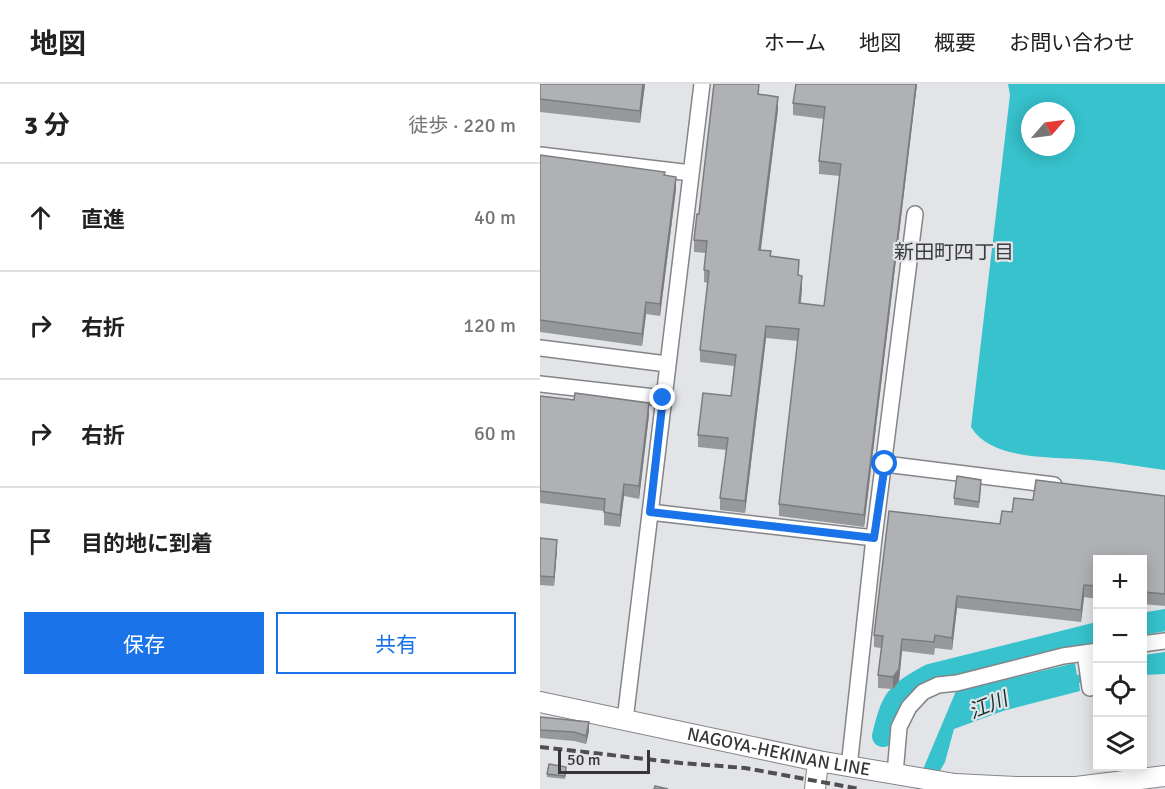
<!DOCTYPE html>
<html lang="ja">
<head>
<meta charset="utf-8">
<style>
	:root { --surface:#fff; --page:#f2f2f2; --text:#222; --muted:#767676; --line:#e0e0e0; --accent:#1a73e8 }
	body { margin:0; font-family:Signika,"Noto Sans JP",sans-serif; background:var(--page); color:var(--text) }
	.controls { position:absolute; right:18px; bottom:18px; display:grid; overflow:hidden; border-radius:0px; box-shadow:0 3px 15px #0003 }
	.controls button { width:54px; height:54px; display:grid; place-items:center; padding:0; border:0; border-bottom:2px solid var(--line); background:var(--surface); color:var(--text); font:30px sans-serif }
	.compass { position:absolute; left:481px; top:18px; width:54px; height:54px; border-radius:50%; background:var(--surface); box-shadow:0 3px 15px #0003; rotate:62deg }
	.scale { position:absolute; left:18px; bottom:15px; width:92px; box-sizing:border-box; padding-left:6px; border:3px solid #363638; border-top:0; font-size:16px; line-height:21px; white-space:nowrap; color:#363638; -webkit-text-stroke:4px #e3e4e7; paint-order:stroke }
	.stop { position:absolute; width:18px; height:18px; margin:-14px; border:4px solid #1a73e8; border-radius:50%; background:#fff }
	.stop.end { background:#1a73e8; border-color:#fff; box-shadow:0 2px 6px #0008 }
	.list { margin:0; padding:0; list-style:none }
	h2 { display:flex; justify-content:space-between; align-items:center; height:78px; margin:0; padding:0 24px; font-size:26px }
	h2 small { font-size:20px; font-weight:400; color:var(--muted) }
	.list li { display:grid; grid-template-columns:39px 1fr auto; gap:18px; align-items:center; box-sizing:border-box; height:108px; padding:0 24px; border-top:2px solid var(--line) }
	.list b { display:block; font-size:22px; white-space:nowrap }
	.list em { font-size:20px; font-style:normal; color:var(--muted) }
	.actions { display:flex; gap:12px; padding:18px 24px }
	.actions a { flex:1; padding:14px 0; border:2px solid var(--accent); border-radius:0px; text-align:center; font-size:21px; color:var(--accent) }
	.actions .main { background:var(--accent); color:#fff }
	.icon { flex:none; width:33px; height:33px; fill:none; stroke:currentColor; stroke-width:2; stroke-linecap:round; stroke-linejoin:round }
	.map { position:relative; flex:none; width:625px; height:705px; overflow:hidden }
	header { display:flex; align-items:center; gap:36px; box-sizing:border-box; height:84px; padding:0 30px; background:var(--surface); border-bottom:2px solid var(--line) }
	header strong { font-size:28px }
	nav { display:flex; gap:33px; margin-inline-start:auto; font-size:21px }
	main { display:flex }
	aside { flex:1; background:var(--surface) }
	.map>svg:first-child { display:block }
	.water { fill:#37c2cd; fill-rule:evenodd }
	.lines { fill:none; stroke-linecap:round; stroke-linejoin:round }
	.river { stroke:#37c2cd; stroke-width:22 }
	.minor-casing { stroke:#848588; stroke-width:18 }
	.major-casing { stroke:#848588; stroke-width:22 }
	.minor { stroke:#fff; stroke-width:15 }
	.major { stroke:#fff; stroke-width:20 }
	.rail { stroke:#4f4f51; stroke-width:4; stroke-dasharray:9 4.5; stroke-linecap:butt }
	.wall { fill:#97989c }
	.shaded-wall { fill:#7b7c7f }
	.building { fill:#b0b1b5; stroke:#7b7c7f; stroke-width:1.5 }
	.route { stroke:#1a73e8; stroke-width:8 }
	.labels { text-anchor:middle; stroke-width:4.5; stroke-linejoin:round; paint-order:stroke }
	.street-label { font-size:18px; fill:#363638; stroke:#e3e4e7 }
	.neighbourhood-label { font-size:20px; fill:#3b3c3f; stroke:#e3e4e7 }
	.water-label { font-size:20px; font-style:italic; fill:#172e30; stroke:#e3e4e7 }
</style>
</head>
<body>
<header>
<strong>地図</strong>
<nav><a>ホーム</a><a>地図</a><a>概要</a><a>お問い合わせ</a></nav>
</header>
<main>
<aside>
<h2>3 分<small>徒歩 · 220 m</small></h2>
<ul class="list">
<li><svg class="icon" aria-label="ahead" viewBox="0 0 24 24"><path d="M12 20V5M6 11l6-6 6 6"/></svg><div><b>直進</b></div><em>40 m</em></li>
<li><svg class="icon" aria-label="right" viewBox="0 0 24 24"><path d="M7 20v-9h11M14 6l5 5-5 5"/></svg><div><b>右折</b></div><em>120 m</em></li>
<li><svg class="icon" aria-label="right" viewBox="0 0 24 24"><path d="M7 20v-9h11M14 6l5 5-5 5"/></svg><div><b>右折</b></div><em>60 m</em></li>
<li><svg class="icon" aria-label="arrive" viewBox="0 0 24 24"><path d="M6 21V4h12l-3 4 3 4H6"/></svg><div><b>目的地に到着</b></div></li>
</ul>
<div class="actions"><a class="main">保存</a><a>共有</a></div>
</aside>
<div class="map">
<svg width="625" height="705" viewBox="0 0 625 705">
	<rect width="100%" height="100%" fill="#e3e4e7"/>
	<path class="water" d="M468 0H625V386C601 383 576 378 552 376 516 372 452 378 431 343L470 11ZM490 27H526V63H490Z
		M625 568V590L603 591 604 571Z
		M535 579 537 591 557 587V597L539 599 540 607 463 627 414 645 405 678 390 705H376L384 683 416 607Z"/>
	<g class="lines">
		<path class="river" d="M602 540 625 536
			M343 652C352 615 355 610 390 591L558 549"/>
		<g class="minor-casing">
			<path id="minor" d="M0 71 151 89
				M0 264 127 280
				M0 300 123 314
				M345 380 514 401
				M110 428 334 454 309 683
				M334 454 375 130
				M602 560 625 557
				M545 569 550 604
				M85 636 162 0
				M355 690 359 643 369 623 383 608 398 601 417 599 523 572 558 567"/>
		</g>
		<g class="major-casing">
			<g id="major">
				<path id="s1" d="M0 618 278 677 415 700 476 703H536L625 692"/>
				<path d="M275 705 278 677"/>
			</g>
		</g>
		<use href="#minor" class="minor"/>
		<use href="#major" class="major"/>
		<path class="rail" d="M0 663 141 679 205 684 320 705"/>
	</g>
	<path class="wall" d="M0 0H105L100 39 0 28Z
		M256 0H377L324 443 239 432V420L258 257 226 254 205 429 180 426V414L186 366 158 363V351L191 312 194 282 160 278V266L168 199 164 198V186L166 169 154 168V156L159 130 219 10 238 25 221 166 259 191 262 204 261 219 284 222 300 92 279 90V77L284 35 253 31V19Z
		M0 71 125 91 136 105 120 232 106 230 102 262 0 248Z
		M0 312 109 331 99 415 84 412 80 443 64 441V427L0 419Z
		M441 402 439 424 414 421V414Z
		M625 412V522L603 520V476H558V515L544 513 541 538 417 524 412 566 395 564 394 571 362 567 359 597 353 605 338 604V591L341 564 334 563V551L460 440 472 428 493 416Z
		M0 454 17 465 14 502 0 501Z
		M0 633 49 647 46 660 34 657 0 654Z
		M26 686 25 695 7 693V690Z"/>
	<path class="shaded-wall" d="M103 0H105L100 39V27Z
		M376 0H377L324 443V431Z
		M238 13V25L219 178V166Z
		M136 93V105L120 232V220Z
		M262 192V204L259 231V219Z
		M106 218V230L102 262V250Z
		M226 242V254L205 429V417Z
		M109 319V331L99 415V402Z
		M84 400V412L80 443V431Z
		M17 456V465L14 502V493Z
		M544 501V513L541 538V526Z
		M417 512V524L412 566V554Z
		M362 555V567L359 597 353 605V593Z
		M49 638V647L46 660V652Z"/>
	<path class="building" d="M0 0H103L100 27 0 15Z
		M174 0H219L218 10 238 13 219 166 231 167 230 172 259 176 258 191 262 192 259 219 284 222 301 80 279 77 285 23 253 19 256 0H376L324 431 239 420 259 245 226 242 205 417 180 414 188 354 158 351 163 309 191 312 196 271 160 266 169 187 164 186 167 157 154 156 157 130H159Z
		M0 71 125 88 124 91 136 93 120 220 106 218 102 250 0 236Z
		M35 309 109 319 99 402 84 400 80 431 64 428 65 415 0 407V312L34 316Z
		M417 392 441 396 439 418 414 414Z
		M496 396 625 412V510L603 508V476H558V502L544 501 541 526 417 512 412 554 395 551 394 558 362 555 359 585 353 593 338 591 343 552 334 551 349 427 460 440 462 427 472 428 474 414 493 416Z
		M0 454 17 456 14 493 0 492Z
		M0 633 49 638 46 652 34 648 0 646Z
		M9 680 26 683 25 692 7 690Z
		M115 702 128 705H114Z"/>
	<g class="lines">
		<path class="route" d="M123 314 110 428 334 454 345 380"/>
	</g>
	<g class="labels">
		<g class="street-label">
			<text dy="6" stroke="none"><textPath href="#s1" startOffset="244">NAGOYA-HEKINAN LINE</textPath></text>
		</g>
		<g class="neighbourhood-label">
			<text x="414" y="175">新田町四丁目</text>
		</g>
		<g class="water-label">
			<text transform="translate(448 621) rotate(-22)" y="7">江川</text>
		</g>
	</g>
</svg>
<div class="controls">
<button>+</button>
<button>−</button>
<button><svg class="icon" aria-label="locate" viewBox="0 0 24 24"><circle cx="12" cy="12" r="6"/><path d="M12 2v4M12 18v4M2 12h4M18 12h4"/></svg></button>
<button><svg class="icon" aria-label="layers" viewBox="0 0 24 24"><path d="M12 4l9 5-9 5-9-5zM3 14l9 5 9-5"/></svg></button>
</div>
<svg class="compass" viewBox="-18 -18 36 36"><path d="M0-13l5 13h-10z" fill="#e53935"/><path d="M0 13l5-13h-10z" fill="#767676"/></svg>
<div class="scale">50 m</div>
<div class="stop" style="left:345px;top:380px"></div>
<div class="stop end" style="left:123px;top:314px"></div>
</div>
</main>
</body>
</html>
